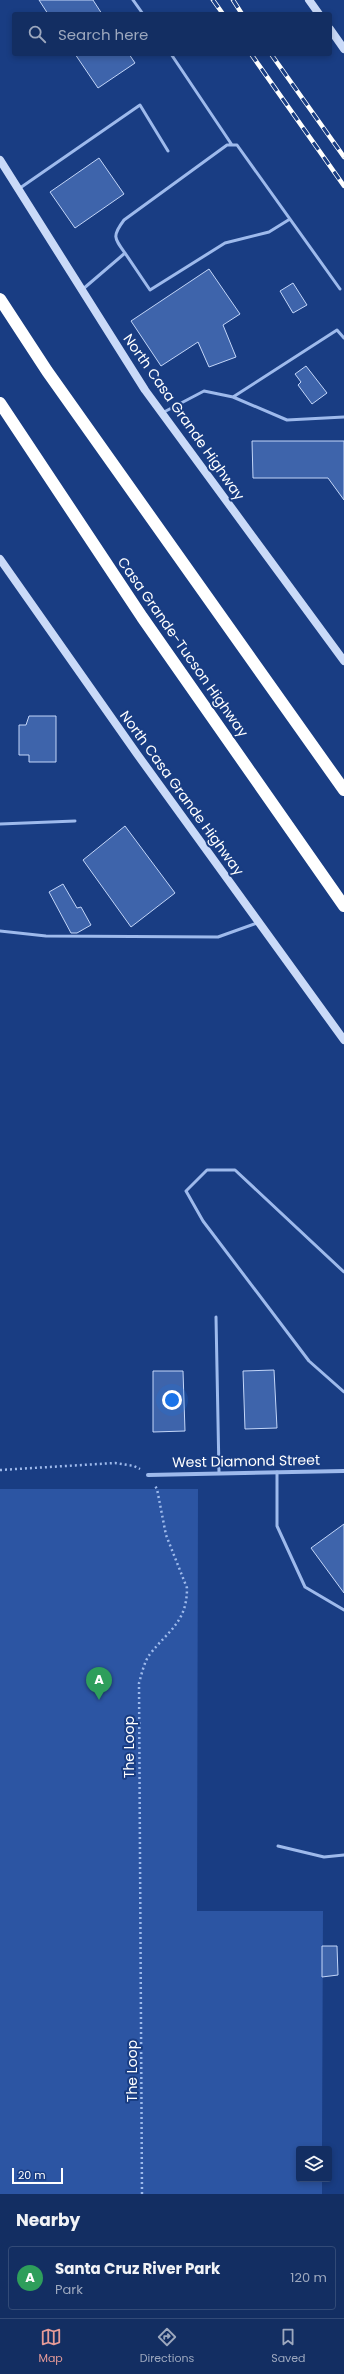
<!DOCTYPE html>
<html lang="en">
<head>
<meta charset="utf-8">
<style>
	:root { --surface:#132e62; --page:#1c3668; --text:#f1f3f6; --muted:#9da8be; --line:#324a77; --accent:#e69b98 }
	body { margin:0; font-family:Poppins,sans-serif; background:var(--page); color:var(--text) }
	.controls { position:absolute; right:12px; bottom:12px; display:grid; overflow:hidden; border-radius:4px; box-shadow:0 2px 6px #0003 }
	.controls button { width:36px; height:36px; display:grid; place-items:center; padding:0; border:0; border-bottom:1px solid var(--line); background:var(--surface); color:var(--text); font:20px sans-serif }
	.scale { position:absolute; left:12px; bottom:10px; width:51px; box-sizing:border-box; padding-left:4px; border:2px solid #fff; border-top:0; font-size:11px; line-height:14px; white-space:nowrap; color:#fff; -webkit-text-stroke:3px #193d83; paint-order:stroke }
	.you { position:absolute; left:172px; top:1400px; width:14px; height:14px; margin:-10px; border:3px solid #fff; border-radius:50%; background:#1a73e8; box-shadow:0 0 0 6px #1a73e833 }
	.badge { display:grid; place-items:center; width:26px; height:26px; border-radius:50%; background:var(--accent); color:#fff; font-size:13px; font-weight:700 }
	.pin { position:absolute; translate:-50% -33px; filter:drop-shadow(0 1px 2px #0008) }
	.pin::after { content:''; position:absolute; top:21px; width:14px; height:12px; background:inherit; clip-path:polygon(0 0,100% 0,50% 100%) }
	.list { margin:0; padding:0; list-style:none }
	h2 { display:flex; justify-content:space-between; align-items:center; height:52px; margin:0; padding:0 16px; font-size:17px }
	h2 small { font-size:13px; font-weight:400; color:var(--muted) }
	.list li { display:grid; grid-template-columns:26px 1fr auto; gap:12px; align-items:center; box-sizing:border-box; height:64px; margin:0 8px 8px; padding:0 8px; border:1px solid var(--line); border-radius:4px }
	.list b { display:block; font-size:15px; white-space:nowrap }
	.list p { margin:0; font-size:13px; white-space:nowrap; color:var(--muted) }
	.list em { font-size:13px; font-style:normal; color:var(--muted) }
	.icon { flex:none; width:22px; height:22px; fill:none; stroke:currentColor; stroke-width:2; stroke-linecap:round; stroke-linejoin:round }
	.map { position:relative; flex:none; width:344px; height:2194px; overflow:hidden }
	.search { position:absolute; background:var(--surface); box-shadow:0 2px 6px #0003; left:12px; right:12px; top:12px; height:44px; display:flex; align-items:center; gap:10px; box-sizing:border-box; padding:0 14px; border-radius:4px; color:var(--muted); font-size:15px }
	.sheet { height:124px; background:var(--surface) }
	nav { display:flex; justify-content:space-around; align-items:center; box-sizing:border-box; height:56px; border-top:1px solid var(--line); background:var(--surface); font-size:11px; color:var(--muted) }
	nav a { display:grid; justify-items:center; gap:2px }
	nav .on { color:var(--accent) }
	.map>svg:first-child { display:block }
	.green { fill:#2c55a3 }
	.building { fill:#3e64ab; stroke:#c3d6f9 }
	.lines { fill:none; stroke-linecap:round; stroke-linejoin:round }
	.path { stroke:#9ebaec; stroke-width:2.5; stroke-dasharray:2 3; stroke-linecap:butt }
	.lane { stroke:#9ebaec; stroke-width:3 }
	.street { stroke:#9ebaec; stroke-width:4 }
	.secondary { stroke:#cadaf8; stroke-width:8 }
	.highway { stroke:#fff; stroke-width:12 }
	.rail-casing { stroke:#fff; stroke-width:4.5 }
	.rail { stroke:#193d83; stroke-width:3; stroke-dasharray:9; stroke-linecap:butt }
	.labels { text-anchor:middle; stroke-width:4; stroke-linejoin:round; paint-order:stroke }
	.street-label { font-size:14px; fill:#fff; stroke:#193d83 }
</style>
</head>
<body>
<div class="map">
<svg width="344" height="2194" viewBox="0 0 344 2194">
	<rect width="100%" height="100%" fill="#193d83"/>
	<path class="green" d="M0 1489H198L197 1911H323L322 2149H299V2179H322V2194H0Z"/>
	<path class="building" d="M39 0H93L102 14H48Z
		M75 54H129L135 63 98 88Z
		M99 158 124 194 75 228 50 192Z
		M209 269 240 314 223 325 236 357 209 367 198 342 161 366 131 321Z
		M293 283 307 305 293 313 280 291Z
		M306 366 327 393 312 404 298 385 301 382 295 374Z
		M252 441H344V500L328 478H253Z
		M29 716H56V762H29V755H19V725H26Z
		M125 826 175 893 131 927 83 860Z
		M63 884 77 908 81 907 91 925 77 933H71L49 892Z
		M274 1370 277 1428 245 1429 243 1371Z
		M153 1371H183L185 1431 153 1432Z
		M344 1524V1593L311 1548Z
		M322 1946H337L338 1975 322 1977Z"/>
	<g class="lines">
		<path class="path" d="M0 1470 115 1463 134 1466 140 1469
			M142 2194 139 1683C142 1673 144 1662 150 1654 169 1630 187 1622 187 1588L166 1535 157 1489 154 1484"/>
		<path class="lane" d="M133 0 143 14
			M171 54 232 145
			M20 188 140 105 168 151
			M125 253 150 290 225 243 269 232 290 219
			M83 289 125 253C114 238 112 236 124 220L227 145H237L340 289
			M233 397 337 330 344 338
			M164 412 204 391 233 397 287 420 344 417
			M0 824 75 821
			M0 931 46 936 218 937 257 923
			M344 1272 235 1170H207L186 1191 203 1221 309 1361 344 1392
			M216 1317 219 1473
			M277 1472V1526L305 1587 344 1610
			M278 1846 324 1857 344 1855"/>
		<path class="street" d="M148 1475 344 1471"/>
		<path class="secondary" d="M309 0 319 14
			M330 29 344 49
			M0 160 145 390 344 661
			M0 559 137 754 344 1040"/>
		<path class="highway" d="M0 299 47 371 344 790
			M0 403 142 617 344 906"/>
		<g class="rail-casing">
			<path id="rail" d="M213 0 223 14
				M233 0 242 14
				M251 54 344 186
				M271 54 344 157"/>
		</g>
		<use href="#rail" class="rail"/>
	</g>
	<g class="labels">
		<g class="street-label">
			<text transform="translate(184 417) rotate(55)" y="5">North Casa Grande Highway</text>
			<text transform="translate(183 647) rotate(55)" y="5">Casa Grande-Tucson Highway</text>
			<text transform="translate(182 793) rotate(54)" y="5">North Casa Grande Highway</text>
			<text transform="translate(246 1461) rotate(-1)" y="5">West Diamond Street</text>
			<text transform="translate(129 1747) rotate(-90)" y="5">The Loop</text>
			<text transform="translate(132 2071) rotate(-90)" y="5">The Loop</text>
		</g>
	</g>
</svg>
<div class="controls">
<button><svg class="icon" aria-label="layers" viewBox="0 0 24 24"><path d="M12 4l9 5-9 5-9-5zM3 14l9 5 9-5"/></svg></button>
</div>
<div class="scale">20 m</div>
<div class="you"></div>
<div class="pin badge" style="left:99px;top:1700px;background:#2e9e5b">A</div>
<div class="search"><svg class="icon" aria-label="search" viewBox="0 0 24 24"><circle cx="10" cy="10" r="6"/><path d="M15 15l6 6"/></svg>Search here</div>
</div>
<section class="sheet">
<h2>Nearby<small></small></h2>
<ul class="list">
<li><span class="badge" style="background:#2e9e5b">A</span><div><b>Santa Cruz River Park</b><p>Park</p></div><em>120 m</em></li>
</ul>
</section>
<nav>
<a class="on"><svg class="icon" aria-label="map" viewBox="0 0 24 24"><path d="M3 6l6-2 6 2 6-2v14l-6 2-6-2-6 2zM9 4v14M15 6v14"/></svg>Map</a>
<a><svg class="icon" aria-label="directions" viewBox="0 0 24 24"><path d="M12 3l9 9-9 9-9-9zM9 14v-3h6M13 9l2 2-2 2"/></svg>Directions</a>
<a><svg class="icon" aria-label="saved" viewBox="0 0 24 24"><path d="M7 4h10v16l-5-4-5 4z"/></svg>Saved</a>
</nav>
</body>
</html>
